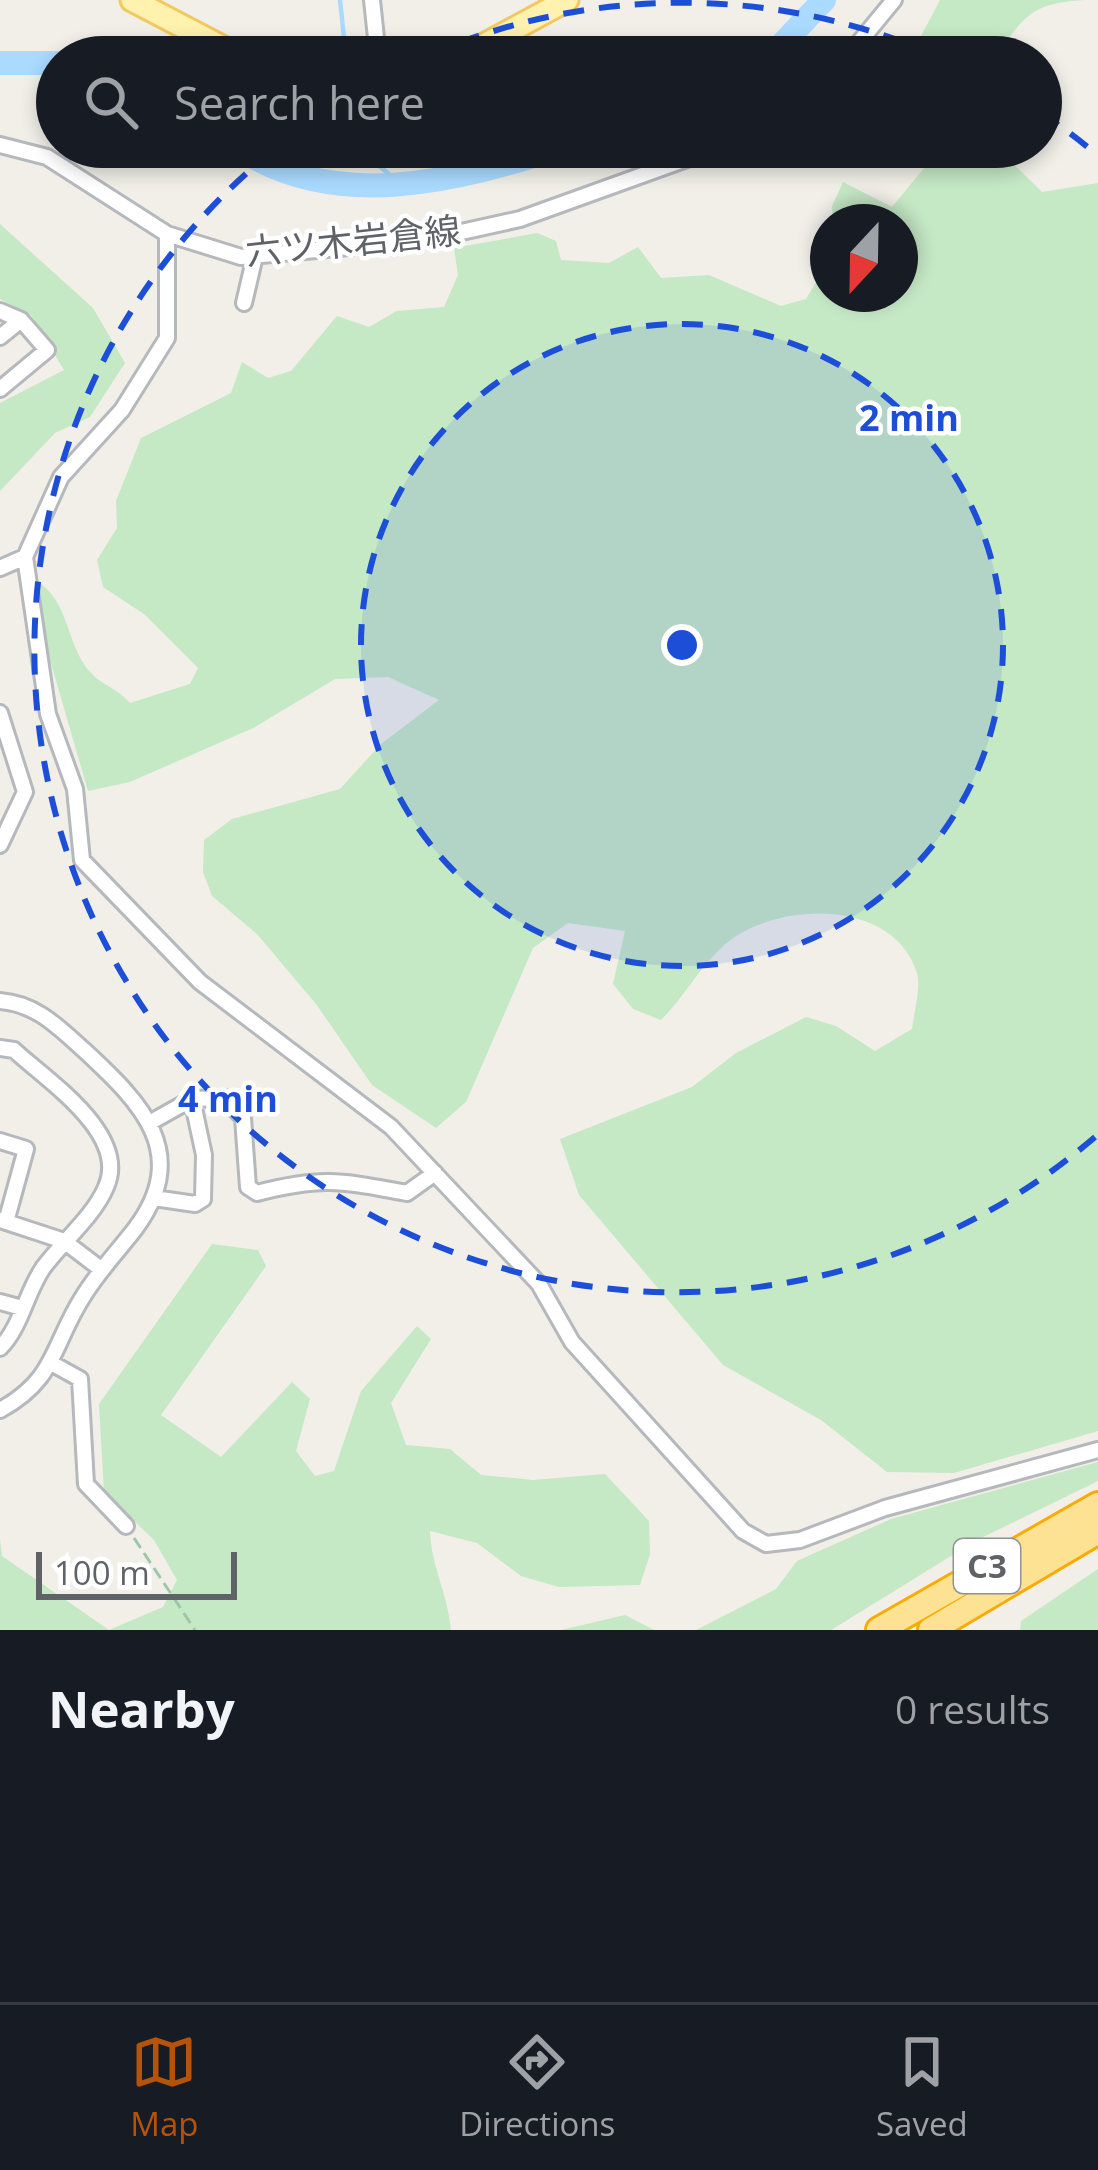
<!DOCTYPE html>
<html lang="en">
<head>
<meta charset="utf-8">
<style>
	:root { --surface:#171b24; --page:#242831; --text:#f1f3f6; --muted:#9ea1a6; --line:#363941; --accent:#b45309 }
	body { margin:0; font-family:"Open Sans","Noto Sans JP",sans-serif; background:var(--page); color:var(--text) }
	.compass { position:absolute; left:810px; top:204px; width:108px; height:108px; border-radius:50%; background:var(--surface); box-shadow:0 6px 18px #0003; rotate:202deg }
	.scale { position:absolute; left:36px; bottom:30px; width:201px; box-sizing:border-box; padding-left:12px; border:6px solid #5f6368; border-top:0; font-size:33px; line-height:42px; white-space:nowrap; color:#5f6368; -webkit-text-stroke:9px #fff; paint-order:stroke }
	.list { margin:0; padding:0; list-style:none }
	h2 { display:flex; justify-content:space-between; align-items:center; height:156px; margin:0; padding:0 48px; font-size:51px }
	h2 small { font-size:39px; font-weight:400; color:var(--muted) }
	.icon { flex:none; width:66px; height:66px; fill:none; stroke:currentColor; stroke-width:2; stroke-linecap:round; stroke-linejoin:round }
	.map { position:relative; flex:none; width:1098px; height:1630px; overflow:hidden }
	.search { position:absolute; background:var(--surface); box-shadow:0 6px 18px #0003; left:36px; right:36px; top:36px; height:132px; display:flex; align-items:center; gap:30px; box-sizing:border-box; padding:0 42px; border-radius:66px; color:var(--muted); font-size:45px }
	.sheet { height:372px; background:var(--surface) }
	nav { display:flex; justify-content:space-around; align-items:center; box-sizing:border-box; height:168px; border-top:3px solid var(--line); background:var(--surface); font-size:33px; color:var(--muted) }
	nav a { display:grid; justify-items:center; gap:6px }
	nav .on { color:var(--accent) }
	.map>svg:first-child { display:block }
	.green { fill:#c5e8c5 }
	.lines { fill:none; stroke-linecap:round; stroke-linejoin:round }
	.stream { stroke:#aadaff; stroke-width:4.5 }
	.river { stroke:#aadaff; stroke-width:24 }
	.street-casing { stroke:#b5b8bc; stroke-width:20 }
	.primary-casing { stroke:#f2c960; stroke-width:27 }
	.highway-casing { stroke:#f9ab00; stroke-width:30 }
	.path { stroke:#9cc7a9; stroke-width:3; stroke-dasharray:12 6; stroke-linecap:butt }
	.street { stroke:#fff; stroke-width:14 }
	.primary { stroke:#fff2af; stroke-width:21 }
	.highway { stroke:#fde293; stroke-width:24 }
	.ring { fill:none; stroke:#1d4ed8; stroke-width:6; stroke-dasharray:21 15 }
	.labels { text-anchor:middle; stroke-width:9; stroke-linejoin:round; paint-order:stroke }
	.shield { fill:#fff; stroke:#8f9295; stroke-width:3 }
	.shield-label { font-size:33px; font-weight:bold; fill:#5f6368 }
	.street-label { font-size:36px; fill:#5f6368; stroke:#fff }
	.centre { fill:#1d4ed8; stroke:#fff; stroke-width:6 }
	.ring-label { font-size:36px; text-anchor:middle; font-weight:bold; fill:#1d4ed8; stroke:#fff; stroke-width:9; stroke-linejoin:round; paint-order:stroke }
</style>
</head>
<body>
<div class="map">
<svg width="1098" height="1630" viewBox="0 0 1098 1630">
	<rect width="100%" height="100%" fill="#f1efe8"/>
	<path class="green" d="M940 0H1085C1034 3 1024 14 996 57H910Z
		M919 147H996L1042 192 1098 183V1431L954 1473 887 1472 821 1420 723 1365 579 1195 560 1139 692 1087 736 1053 806 1017 836 1026 875 1051 912 1029C914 1013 921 988 917 973 893 895 768 901 720 949 698 970 683 998 661 1020L633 1009 613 984 625 931 568 923 533 948 466 1102 436 1128 372 1085 316 1004 257 934 212 896 203 872 204 840 232 819 340 789 381 744 439 700 388 677 335 679 253 728 130 782 88 791 39 622 36 581C70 600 66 647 91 673 102 685 118 689 130 703L190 684 198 668 144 614 103 587 97 560 117 528 116 501 141 438 231 393 242 362 268 378 291 371 337 316 369 327 397 311 444 307 458 275 454 248 537 233 556 241 561 260 609 263 638 247 661 278 709 275 781 306 806 299 828 263V294H900V222H833L832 206 843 182 892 207 925 167Z
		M0 224 93 308 125 363 90 417 55 433 0 491V403L64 370 31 315 0 299Z
		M212 1244 258 1250 266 1266 161 1415 221 1457 292 1382 310 1399 296 1451 315 1476 334 1471 361 1391 417 1326 431 1339 391 1403 406 1445 450 1449 481 1475 533 1480 605 1474 649 1521 650 1554 640 1585 559 1587 521 1576 477 1543 430 1531C431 1566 448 1595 451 1630H0V1539L2 1556 109 1630 163 1607 177 1580 154 1540 104 1492 99 1404Z
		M1098 1462V1481L977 1540 831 1630H696L776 1589 797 1561 891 1519Z
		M1098 1569V1630H1020L1021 1621Z
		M625 1615 654 1630H561Z"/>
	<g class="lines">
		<path class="stream" d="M340 0 346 57
			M356 147 406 188"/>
		<path class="river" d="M770 57 824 0
			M0 63H57
			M237 147C334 213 457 181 562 147"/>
		<g class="street-casing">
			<path id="street" d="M372 0 378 57
				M847 57 894 0
				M0 145 47 157 167 234 241 257 425 240 520 219 720 147
				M167 234V338L122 410 61 477 25 557 48 714 75 789 82 860 200 982 391 1127 539 1284 572 1342 743 1531 766 1544 800 1540 885 1508 1098 1450
				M244 303 255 256
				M0 311 21 320 47 350 0 389
				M0 337 21 320
				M0 568 25 557
				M0 713 25 792 0 845
				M0 1001C37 1004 58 1027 85 1051 141 1103 192 1153 135 1229 118 1251 99 1271 84 1295 52 1344 57 1379 0 1410
				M0 1048 14 1050C46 1080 130 1134 106 1187 94 1216 62 1242 43 1268 26 1293 21 1327 0 1348
				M151 1122 192 1099 225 1098 243 1118 248 1187 257 1193C323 1176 341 1181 407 1193L435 1173
				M0 1141 26 1149 6 1222
				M154 1198 195 1204 203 1199 204 1155 192 1099
				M0 1220 64 1241 102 1270
				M0 1302 22 1308
				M53 1364 80 1379 86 1484 126 1526"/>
		</g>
		<g class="primary-casing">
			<path id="primary" d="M132 0 241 57
				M462 57 567 0"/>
		</g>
		<g class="highway-casing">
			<path id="highway" d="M879 1630 1098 1505
				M931 1630 1098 1531"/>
		</g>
		<path class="path" d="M134 1538 195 1630"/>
		<use href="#street" class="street"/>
		<use href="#primary" class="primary"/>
		<use href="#highway" class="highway"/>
	</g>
	<circle cx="682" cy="645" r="321" fill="#1d4ed8" fill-opacity=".12"/>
	<g class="ring">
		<circle cx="682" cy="645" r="321"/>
		<path d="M1095 1137A642 642 0 1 1 274 150M426 56A642 642 0 0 1 938 56M1041 113A642 642 0 0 1 1095 153"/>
	</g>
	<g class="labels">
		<rect class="shield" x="954" y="1539" width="66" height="54" rx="9"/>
		<g class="shield-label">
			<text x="987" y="1578">C3</text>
		</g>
		<g class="street-label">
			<text transform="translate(353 241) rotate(-6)" y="13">六ツ木岩倉線</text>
		</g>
	</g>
	<circle cx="682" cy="645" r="18" class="centre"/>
	<g class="ring-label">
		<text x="909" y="431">2 min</text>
		<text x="228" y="1112">4 min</text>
	</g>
</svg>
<svg class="compass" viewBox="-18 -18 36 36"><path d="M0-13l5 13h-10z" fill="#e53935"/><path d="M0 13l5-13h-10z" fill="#9ea1a6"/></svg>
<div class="scale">100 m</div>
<div class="search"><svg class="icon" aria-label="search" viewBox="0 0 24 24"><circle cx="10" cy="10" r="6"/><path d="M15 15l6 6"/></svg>Search here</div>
</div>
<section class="sheet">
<h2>Nearby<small>0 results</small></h2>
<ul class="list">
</ul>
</section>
<nav>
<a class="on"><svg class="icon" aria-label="map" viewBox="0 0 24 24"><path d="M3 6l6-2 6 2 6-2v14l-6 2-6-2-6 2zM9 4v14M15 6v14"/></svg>Map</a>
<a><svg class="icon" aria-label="directions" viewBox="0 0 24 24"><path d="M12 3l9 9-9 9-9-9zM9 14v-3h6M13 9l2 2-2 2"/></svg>Directions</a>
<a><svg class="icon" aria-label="saved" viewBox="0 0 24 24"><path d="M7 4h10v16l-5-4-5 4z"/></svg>Saved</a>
</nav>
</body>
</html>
